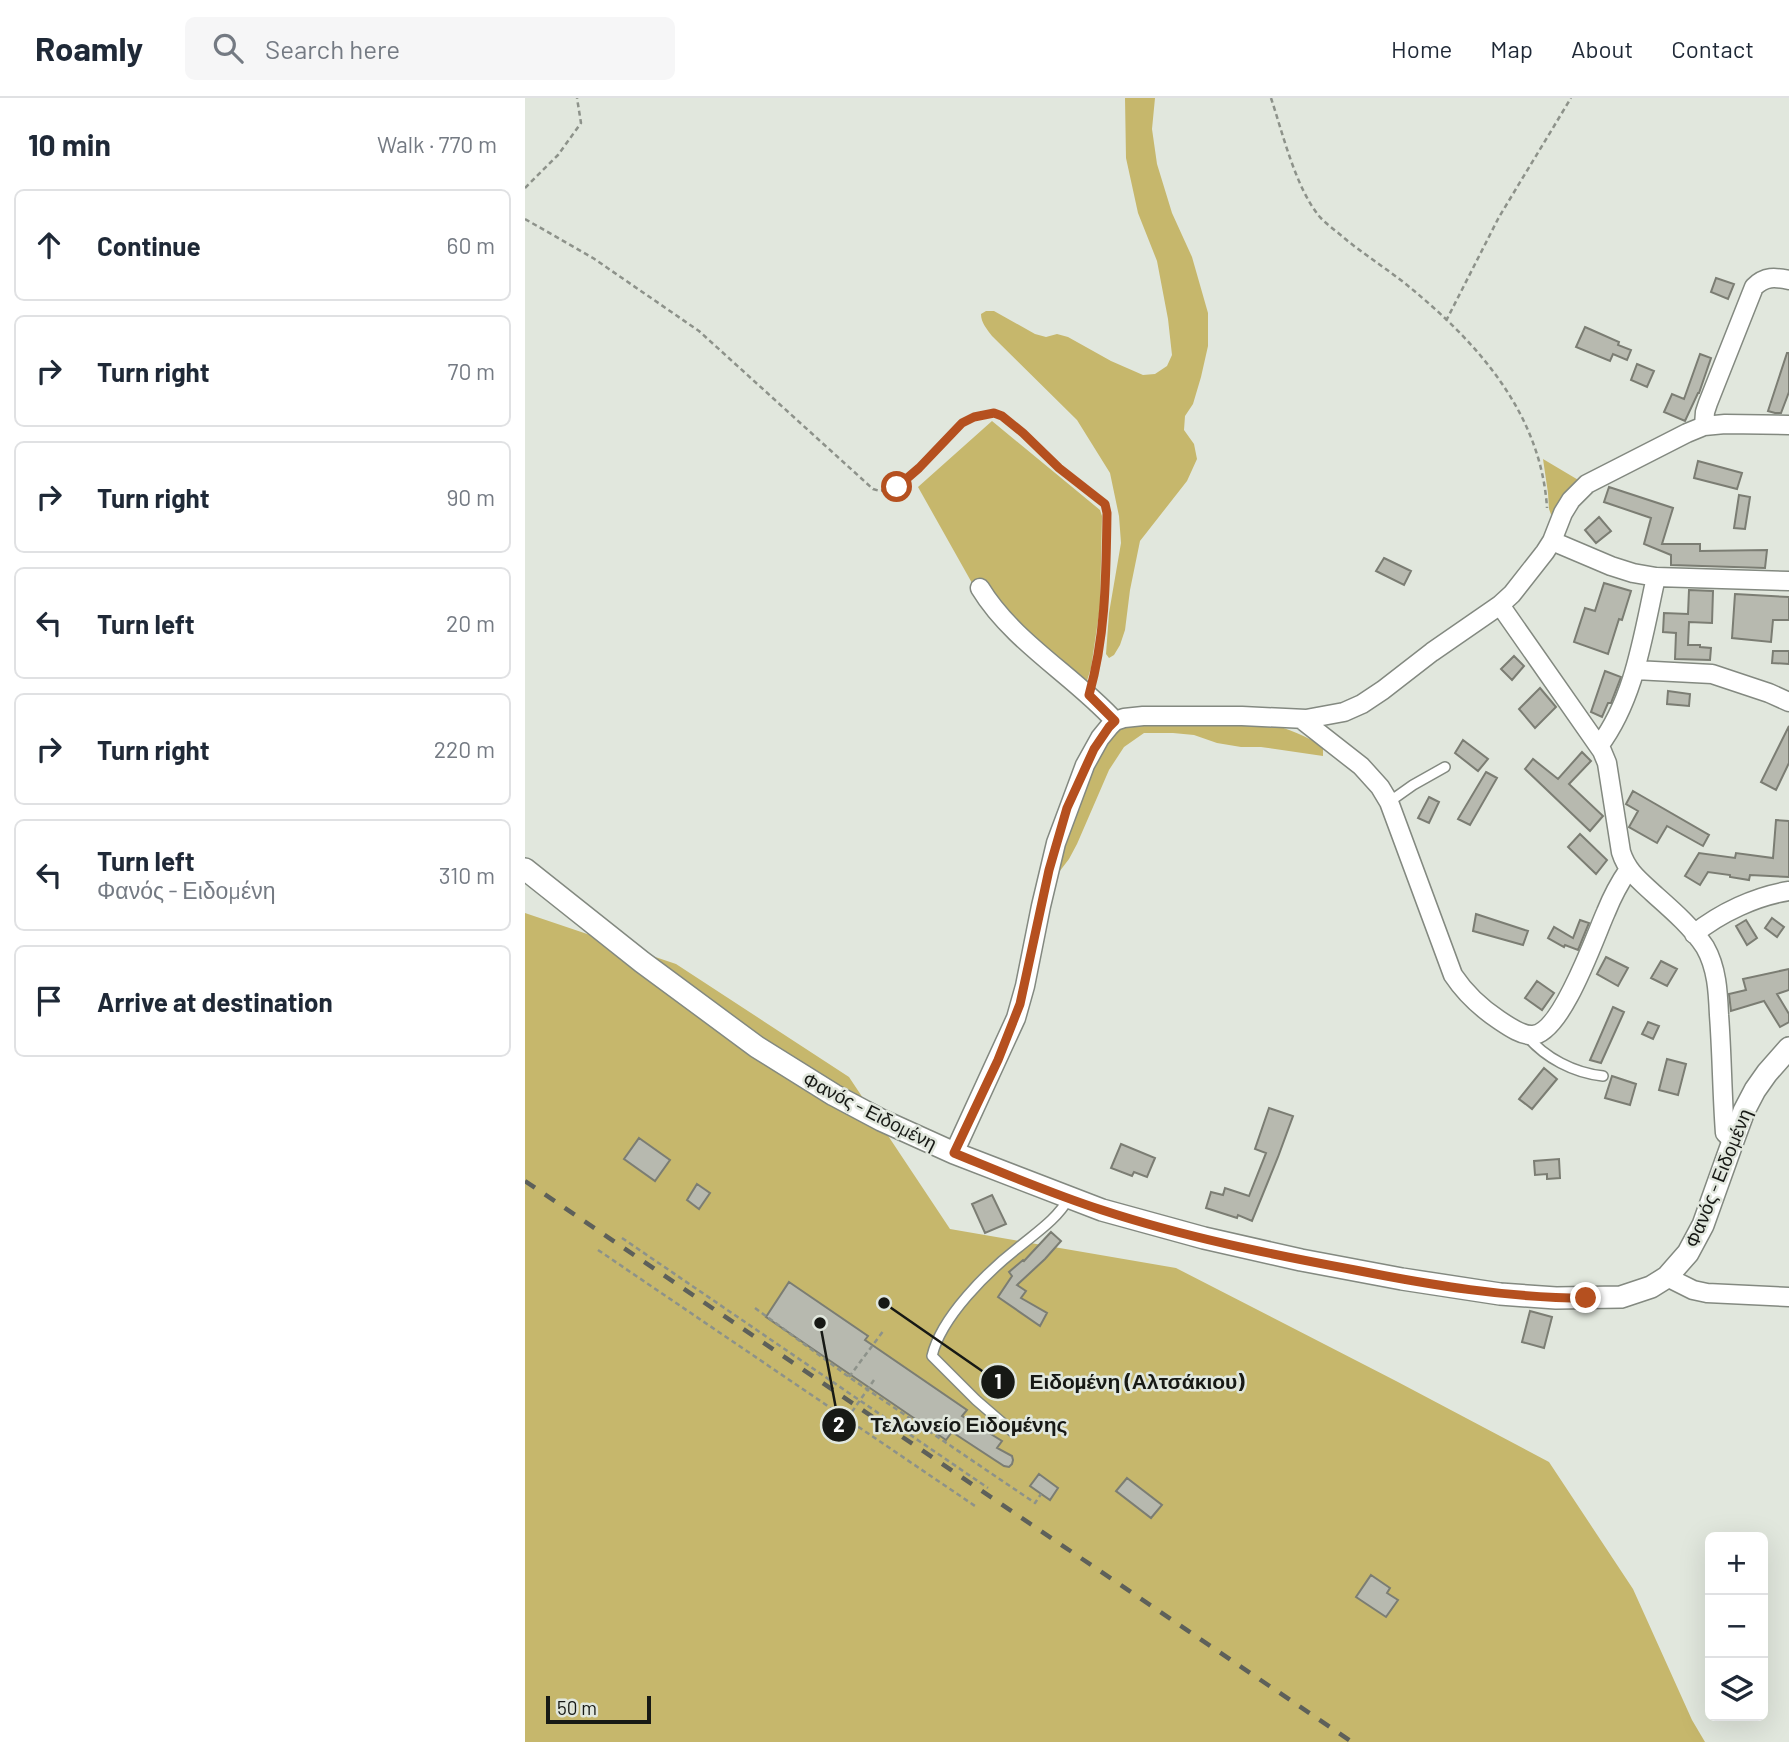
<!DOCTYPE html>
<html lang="en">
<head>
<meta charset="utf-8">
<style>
	:root { --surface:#fff; --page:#f6f6f7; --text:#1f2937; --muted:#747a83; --line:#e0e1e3 }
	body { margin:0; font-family:Barlow,sans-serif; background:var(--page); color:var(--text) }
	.controls { position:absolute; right:21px; bottom:21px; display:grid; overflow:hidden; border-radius:10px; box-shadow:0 7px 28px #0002 }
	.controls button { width:63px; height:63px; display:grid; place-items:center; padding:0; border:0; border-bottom:2px solid var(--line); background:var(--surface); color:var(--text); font:35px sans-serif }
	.scale { position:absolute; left:21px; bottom:18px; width:105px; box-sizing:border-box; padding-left:7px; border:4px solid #171915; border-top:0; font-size:19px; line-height:24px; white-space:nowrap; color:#171915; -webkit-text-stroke:5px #e1e7dd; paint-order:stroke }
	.stop { position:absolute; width:21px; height:21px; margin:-16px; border:5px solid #b5501f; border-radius:50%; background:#fff }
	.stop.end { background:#b5501f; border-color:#fff; box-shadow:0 2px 7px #0008 }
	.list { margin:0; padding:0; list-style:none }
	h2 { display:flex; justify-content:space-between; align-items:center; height:91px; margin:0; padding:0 28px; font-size:30px }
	h2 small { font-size:23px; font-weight:400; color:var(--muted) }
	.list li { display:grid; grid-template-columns:46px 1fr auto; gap:21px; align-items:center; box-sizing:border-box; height:112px; margin:0 14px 14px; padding:0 14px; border:2px solid var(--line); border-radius:10px }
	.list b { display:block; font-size:26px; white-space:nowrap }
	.list p { margin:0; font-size:23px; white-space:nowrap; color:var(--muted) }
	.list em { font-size:23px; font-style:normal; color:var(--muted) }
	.icon { flex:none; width:38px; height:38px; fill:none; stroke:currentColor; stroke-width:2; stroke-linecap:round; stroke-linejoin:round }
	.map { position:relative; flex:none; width:1264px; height:1644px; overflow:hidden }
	header { display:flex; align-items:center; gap:42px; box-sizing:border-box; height:98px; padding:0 35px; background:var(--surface); border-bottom:2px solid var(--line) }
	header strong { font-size:33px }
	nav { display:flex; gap:38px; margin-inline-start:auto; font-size:24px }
	.search { width:490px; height:63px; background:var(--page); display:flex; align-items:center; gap:18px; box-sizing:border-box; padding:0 24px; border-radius:10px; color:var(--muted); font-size:26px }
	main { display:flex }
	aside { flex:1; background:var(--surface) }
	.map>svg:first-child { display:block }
	.green { fill:#c6b76c }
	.building { fill:#b7b9af; stroke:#7b7d73; stroke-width:2 }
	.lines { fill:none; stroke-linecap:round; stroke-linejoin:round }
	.service-casing { stroke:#838980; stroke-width:12 }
	.minor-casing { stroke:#838980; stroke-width:21 }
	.tertiary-casing { stroke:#838980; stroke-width:24 }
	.path { stroke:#8d928a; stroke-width:2.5; stroke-dasharray:5 3.5; stroke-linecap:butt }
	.service { stroke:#fff; stroke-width:9 }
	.minor { stroke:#fff; stroke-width:18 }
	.tertiary { stroke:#fff; stroke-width:21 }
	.rail { stroke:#5d605a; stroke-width:4.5; stroke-dasharray:12 12; stroke-linecap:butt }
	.route { stroke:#b5501f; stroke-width:9 }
	.labels { text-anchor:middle; stroke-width:5; stroke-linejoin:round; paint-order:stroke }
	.street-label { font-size:19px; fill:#171915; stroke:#e1e7dd }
	.leader { fill:none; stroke:#171915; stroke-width:2.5 }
	.callout-dot { fill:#171915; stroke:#e1e7dd; stroke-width:2.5 }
	.mark-label { font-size:21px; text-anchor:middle; font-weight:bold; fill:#fff }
	.callout-label { font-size:21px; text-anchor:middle; font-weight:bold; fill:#171915; stroke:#e1e7dd; stroke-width:5; stroke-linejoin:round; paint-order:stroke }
</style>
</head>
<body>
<header>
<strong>Roamly</strong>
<div class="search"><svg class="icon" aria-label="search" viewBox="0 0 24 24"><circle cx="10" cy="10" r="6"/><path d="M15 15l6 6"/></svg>Search here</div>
<nav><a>Home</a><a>Map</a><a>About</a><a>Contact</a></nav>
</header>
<main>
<aside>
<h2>10 min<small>Walk · 770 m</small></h2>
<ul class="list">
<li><svg class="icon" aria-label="ahead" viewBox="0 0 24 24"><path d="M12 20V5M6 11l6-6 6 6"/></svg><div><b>Continue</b></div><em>60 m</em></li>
<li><svg class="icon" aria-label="right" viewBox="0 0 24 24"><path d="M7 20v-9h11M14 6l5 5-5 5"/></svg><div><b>Turn right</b></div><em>70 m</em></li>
<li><svg class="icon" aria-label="right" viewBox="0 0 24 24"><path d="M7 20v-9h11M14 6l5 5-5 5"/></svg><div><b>Turn right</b></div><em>90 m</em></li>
<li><svg class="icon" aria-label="left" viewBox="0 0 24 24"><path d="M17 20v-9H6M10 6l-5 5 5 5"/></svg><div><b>Turn left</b></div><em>20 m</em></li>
<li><svg class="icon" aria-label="right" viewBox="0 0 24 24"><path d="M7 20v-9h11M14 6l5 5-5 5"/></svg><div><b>Turn right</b></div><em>220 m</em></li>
<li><svg class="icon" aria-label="left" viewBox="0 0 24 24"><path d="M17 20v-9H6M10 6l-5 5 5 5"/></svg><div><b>Turn left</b><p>Φανός - Ειδομένη</p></div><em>310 m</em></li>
<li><svg class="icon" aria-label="arrive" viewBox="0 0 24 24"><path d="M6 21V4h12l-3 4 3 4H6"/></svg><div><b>Arrive at destination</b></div></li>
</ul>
</aside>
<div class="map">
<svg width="1264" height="1644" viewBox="0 0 1264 1644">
	<rect width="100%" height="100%" fill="#e1e7dd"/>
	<path class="green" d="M600 0H630L627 31 632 66 647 115 667 159 683 215V248L676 279 668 306 660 318 659 332 669 346 672 361 662 383 615 443 605 492 600 532 595 547 589 557 584 560 581 556 584 515 596 445 594 418 585 375 552 322 467 238C462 231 456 225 456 216L461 213H469L510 236 521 239 532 236 543 239 586 263 618 277 630 276 642 268 647 257 643 221 632 163 613 115 601 60Z
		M467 323 575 412 577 418 575 509 566 570 560 589 529 563 459 488 447 485 393 389Z
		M1018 361 1055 383 1027 419 1024 411 1023 395Z
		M744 625C762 631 782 638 798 649V658L736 649H716L692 645 669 637 648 635H619L599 649 584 672 552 746 544 761 528 782V771L572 652 597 626Z
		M0 815 151 866 324 979 425 1131 651 1170 871 1283 1024 1364 1108 1491 1167 1622 1180 1644H0Z"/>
	<path class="building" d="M1191 180 1209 186 1203 201 1186 194Z
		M1060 229 1094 244 1093 247 1106 252 1102 262 1088 256 1085 263 1051 249Z
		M1262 255H1264V294L1256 315H1250L1243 313Z
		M1175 256 1186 260 1174 295H1173L1160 323 1139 314 1147 296 1159 301Z
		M1112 266 1129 273 1122 289 1106 282Z
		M1173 363 1217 375 1212 391 1169 380Z
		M1084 389 1148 410 1137 446H1175V453L1242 452 1240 470 1146 467V457L1119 446 1126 420 1079 404Z
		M1214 397 1225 399 1220 431 1209 430Z
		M1074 419 1086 433 1071 445 1060 432Z
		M859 460 886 473 879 487 851 473Z
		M1079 485 1106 493 1097 522 1094 521 1083 556 1049 544 1060 510 1070 513Z
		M1164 492 1188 493 1187 525 1164 524 1163 547H1175V549L1186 550 1185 562 1150 561 1151 535 1138 534 1139 515 1163 516Z
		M1210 496 1264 499V522H1248L1246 544 1207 540Z
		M1248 553H1264V566L1247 565Z
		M989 558 999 568 987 582 976 571Z
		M1080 573 1096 579 1086 605H1083L1077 619 1066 614Z
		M1015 590 1031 609 1010 630 994 611Z
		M1143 593 1165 596 1164 608 1142 606Z
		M1264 628V665L1251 692 1236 684Z
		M938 642 963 661 953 673 930 655Z
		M1057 654 1066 663 1044 686 1078 718 1065 733 1000 671 1008 661 1033 681Z
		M961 674 972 680 945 727 933 721Z
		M1108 693 1184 737 1178 748 1142 728 1132 745 1104 729 1113 713 1101 706Z
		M904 699 914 704 904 725 893 720Z
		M1251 722 1264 723V779L1225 777 1224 782 1205 779V777L1183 774 1175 787 1160 778 1174 755 1210 760 1211 755 1248 760Z
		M1055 736 1082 762 1071 776 1043 749Z
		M951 816 1003 833 998 847 948 833Z
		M1247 820 1259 829 1252 839 1240 830Z
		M1055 822 1064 825 1053 852 1040 847 1039 849 1023 840 1029 829 1048 840Z
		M1221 822 1232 840 1222 847 1211 828Z
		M1081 859 1103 870 1093 888 1072 876Z
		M1136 863 1152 871 1142 888 1126 880Z
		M1264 871V892L1252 896 1264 916V924L1255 929 1239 903 1206 913 1204 896 1221 892 1218 881Z
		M1012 883 1029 895 1017 912 1000 900Z
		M1088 909 1099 914 1076 965 1065 962Z
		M1123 924 1134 928 1128 941 1117 936Z
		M1142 961 1161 966 1153 997 1134 992Z
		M1019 970 1032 981 1007 1011 994 1001Z
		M1087 978 1111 986 1105 1007 1080 1000Z
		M744 1010 768 1018 753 1059 727 1123 713 1117 712 1120 681 1110 686 1094 698 1097 700 1090 724 1098 741 1055 730 1051Z
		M114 1040 145 1062 130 1083 99 1061Z
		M596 1046 630 1060 622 1079 609 1074 607 1078 586 1070Z
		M1034 1061 1035 1080 1022 1081V1076L1010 1077 1009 1063Z
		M172 1086 185 1095 174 1111 162 1102Z
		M467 1097 481 1126 460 1135 447 1106Z
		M526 1134 536 1143 520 1161 492 1187 501 1193 496 1200 522 1215 515 1228 473 1199 487 1178 484 1174 498 1162 499 1163Z
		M264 1184 343 1238 340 1242 442 1312 437 1318 477 1343 472 1350 487 1358 488 1362 487 1366 484 1369 479 1368 427 1334 421 1342 241 1219Z
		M1005 1213 1027 1219 1019 1250 997 1244Z
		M514 1376 533 1390 525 1402 505 1388Z
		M602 1380 637 1407 626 1420 591 1393Z
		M846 1477 865 1490 862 1495 873 1502 861 1519 831 1499Z"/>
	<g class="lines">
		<g class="service-casing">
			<path id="service" d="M864 704 888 687 920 669
				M1001 937C1020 960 1049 975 1078 978
				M488 1334 451 1302 407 1258C416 1219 463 1173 494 1149 512 1134 532 1121 544 1100"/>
		</g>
		<g class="minor-casing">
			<path id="minor" d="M1179 328 1180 314 1183 305 1229 189C1240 178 1250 179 1264 182
				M1027 443 1086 468 1108 475 1131 479 1264 483
				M455 490C488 544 548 577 590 623
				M975 507 1077 653 1082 665 1096 754C1102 773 1114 782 1128 795 1146 811 1167 829 1180 849 1192 870 1193 894 1194 917 1197 956 1197 995 1200 1035L1208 1043
				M1110 572 1187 576 1244 595 1264 604
				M776 621 836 668 855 689 864 704 928 877C940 895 956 910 974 922 983 928 997 938 1008 937 1037 935 1070 838 1081 814 1087 799 1095 784 1104 771
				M1074 648C1110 600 1118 537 1131 479
				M1169 836C1195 815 1231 798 1264 793
				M429 1055 491 920 500 888 516 808 531 745 560 667 575 640 584 629 590 623 599 620 618 618H717L781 621 819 614 837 606 858 592 907 554 975 507 987 496 1020 454 1027 443 1038 415 1046 402 1062 386 1162 335 1179 328 1200 326 1264 327
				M1142 1179 1168 1192 1182 1195 1264 1199"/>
		</g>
		<g class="tertiary-casing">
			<path id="tertiary" d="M0 771 117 864 232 949 309 997 356 1022 429 1055 577 1112 679 1140 776 1162 877 1181 975 1196 1031 1200 1096 1199 1126 1189 1142 1179 1163 1155 1178 1127 1208 1043 1219 1013 1230 992 1242 975 1264 950"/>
		</g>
		<path class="path" d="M746 0C758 36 770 88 794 118 801 126 810 132 818 139 838 156 861 170 882 187 952 244 1016 315 1022 410
			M0 90 33 57 56 25 52 0
			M0 121 68 160 174 233 348 391 355 393 372 389 394 370 437 325 449 319 469 315 477 318 498 335 534 370 580 406 582 415C581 471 581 526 568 580
			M921 223 974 119 1046 0
			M97 1140 463 1390
			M73 1152 450 1408
			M230 1210 324 1279 510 1405 516 1396
			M324 1279 359 1232
			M322 1321 349 1282"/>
		<use href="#service" class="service"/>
		<use href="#minor" class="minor"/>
		<use href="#tertiary" class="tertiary"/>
		<path class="rail" d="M0 1083 827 1644"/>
	</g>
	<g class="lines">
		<path class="route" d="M372 389 394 370 437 325 449 319 469 315 477 318 498 335 534 370 580 406 582 415C581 477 581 537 564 597L590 623 584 629 569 651 542 710 524 772 495 906 473 962 429 1055C478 1075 527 1096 577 1112 659 1139 745 1156 830 1172 906 1187 983 1200 1061 1200"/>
	</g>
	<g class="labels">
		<g class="street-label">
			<text transform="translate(345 1013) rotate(27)" y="7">Φανός - Ειδομένη</text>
			<text transform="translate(1193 1080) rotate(-68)" y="7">Φανός - Ειδομένη</text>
		</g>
	</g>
	<path class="leader" d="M359 1205L473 1284M295 1225L314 1327"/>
	<g class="callout-dot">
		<circle cx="359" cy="1205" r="7"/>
		<circle cx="295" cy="1225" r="7"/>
		<circle cx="473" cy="1284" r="18"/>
		<circle cx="314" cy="1327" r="18"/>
	</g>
	<g class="mark-label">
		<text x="473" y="1291">1</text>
		<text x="314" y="1334">2</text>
	</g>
	<g class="callout-label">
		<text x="612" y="1291">Ειδομένη (Αλτσάκιου)</text>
		<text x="444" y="1334">Τελωνείο Ειδομένης</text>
	</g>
</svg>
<div class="controls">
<button>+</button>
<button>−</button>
<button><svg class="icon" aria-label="layers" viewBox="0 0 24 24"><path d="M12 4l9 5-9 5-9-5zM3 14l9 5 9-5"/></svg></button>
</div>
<div class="scale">50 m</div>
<div class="stop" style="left:372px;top:389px"></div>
<div class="stop end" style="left:1061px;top:1200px"></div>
</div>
</main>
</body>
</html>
